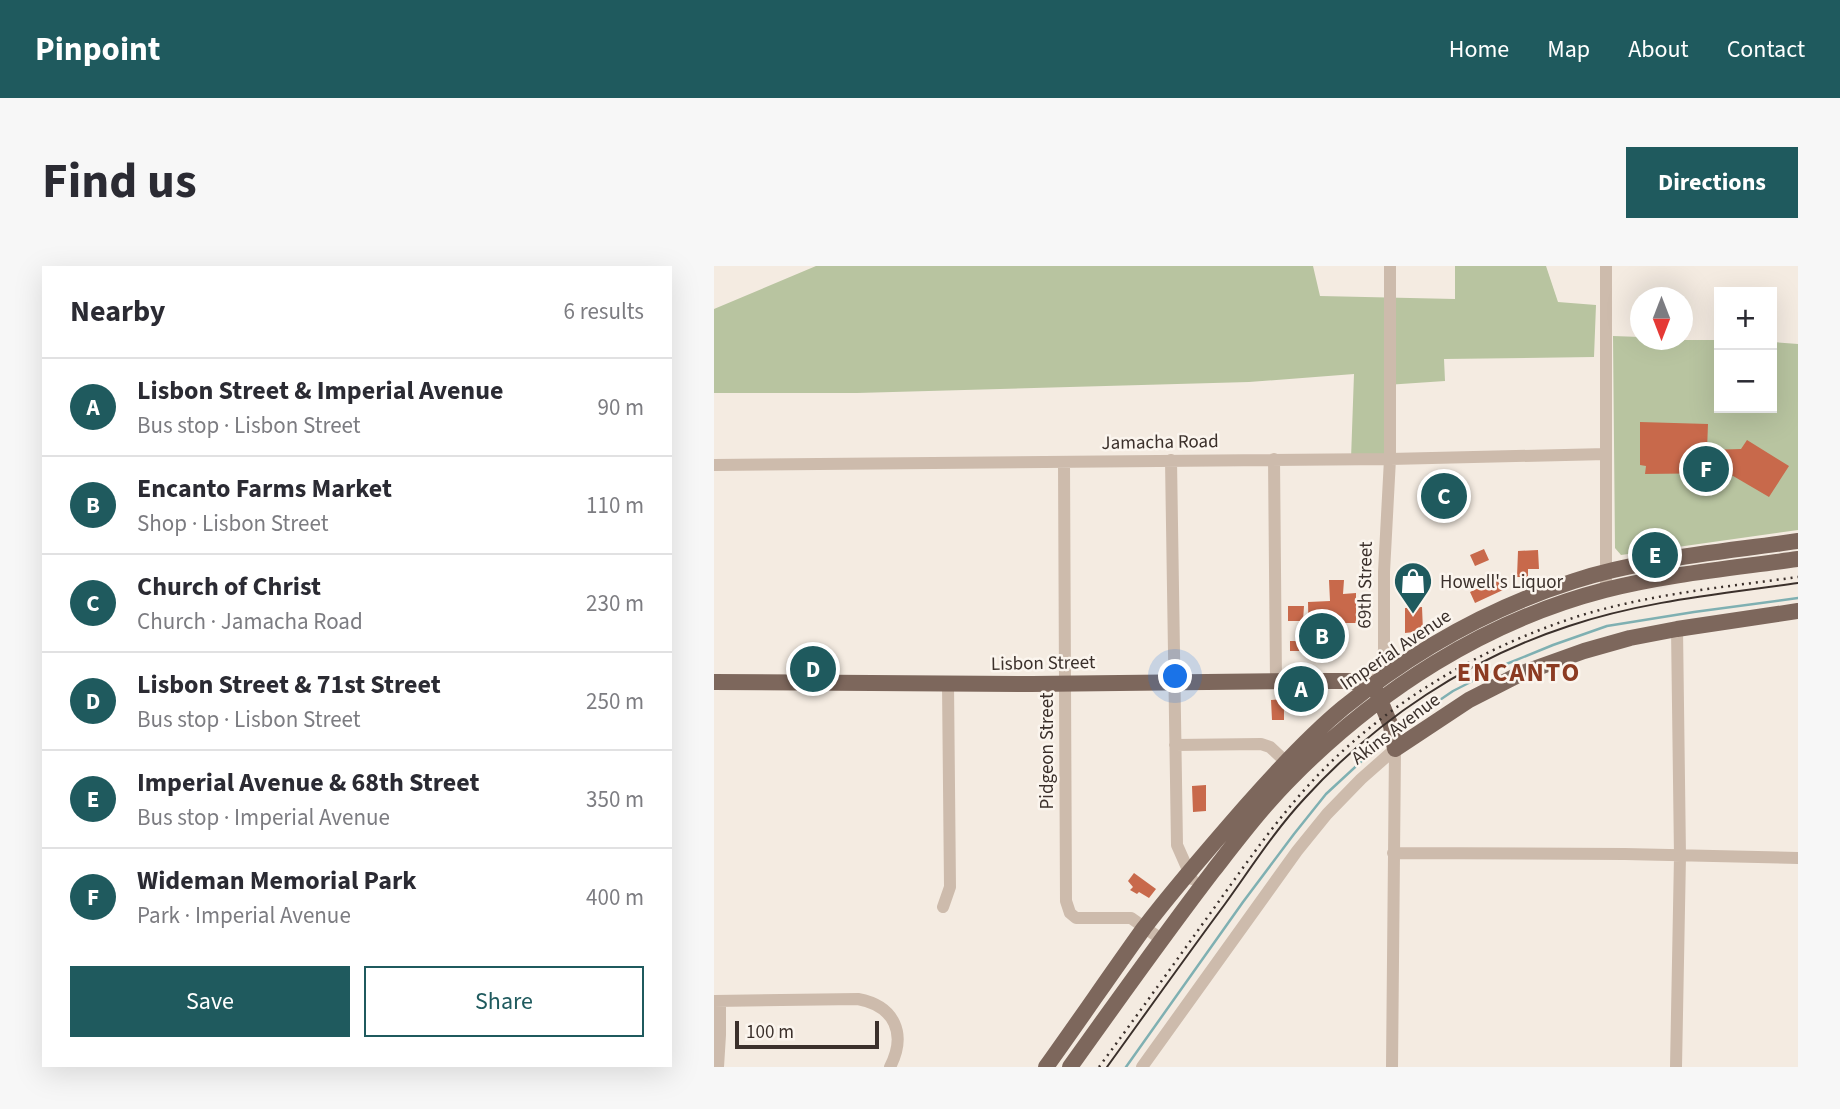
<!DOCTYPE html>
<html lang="en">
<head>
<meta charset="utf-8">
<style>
	:root { --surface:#fff; --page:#f7f7f7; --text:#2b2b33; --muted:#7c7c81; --line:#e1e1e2; --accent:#1f5a5e }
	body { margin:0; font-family:"Source Sans 3",sans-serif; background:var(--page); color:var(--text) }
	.controls { position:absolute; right:21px; top:21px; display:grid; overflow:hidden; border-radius:0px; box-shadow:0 7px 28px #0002 }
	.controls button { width:63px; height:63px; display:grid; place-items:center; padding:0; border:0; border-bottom:2px solid var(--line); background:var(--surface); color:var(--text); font:35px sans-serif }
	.compass { position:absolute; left:916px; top:21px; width:63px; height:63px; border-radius:50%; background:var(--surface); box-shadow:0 7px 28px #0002; rotate:180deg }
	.scale { position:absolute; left:21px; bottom:18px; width:144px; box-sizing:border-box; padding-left:7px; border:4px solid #3b302b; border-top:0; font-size:19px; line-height:24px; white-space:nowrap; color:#3b302b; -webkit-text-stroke:5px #fbf5ee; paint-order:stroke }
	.you { position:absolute; left:462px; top:411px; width:24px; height:24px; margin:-18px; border:5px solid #fff; border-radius:50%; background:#1a73e8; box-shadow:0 0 0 10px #1a73e833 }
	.badge { display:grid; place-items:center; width:46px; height:46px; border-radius:50%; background:var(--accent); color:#fff; font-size:23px; font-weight:700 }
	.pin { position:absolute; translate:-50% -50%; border:4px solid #fff; box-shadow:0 2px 7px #0006 }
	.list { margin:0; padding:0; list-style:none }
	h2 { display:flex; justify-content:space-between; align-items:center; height:91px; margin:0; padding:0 28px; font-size:30px }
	h2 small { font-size:23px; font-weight:400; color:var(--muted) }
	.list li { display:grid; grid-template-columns:46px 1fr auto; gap:21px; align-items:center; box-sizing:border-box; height:98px; padding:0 28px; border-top:2px solid var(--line) }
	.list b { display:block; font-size:26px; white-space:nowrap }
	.list p { margin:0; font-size:23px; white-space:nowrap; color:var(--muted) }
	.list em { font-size:23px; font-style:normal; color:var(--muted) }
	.actions { display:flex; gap:14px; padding:21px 28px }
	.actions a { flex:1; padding:16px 0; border:2px solid var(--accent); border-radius:0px; text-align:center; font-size:24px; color:var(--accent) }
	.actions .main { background:var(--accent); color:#fff }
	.map { position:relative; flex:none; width:1084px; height:801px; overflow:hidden; border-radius:0px }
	header { display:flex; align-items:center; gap:42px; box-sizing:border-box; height:98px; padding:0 35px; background:var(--accent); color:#fff }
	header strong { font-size:33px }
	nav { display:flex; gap:38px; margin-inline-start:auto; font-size:24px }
	.intro { display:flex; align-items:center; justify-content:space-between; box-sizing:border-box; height:168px; padding:0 42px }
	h1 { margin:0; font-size:49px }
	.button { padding:18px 32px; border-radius:0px; background:var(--accent); color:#fff; font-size:24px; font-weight:700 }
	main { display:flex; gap:42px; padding:0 42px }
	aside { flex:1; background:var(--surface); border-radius:0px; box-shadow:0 7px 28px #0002 }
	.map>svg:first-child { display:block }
	.green { fill:#b8c4a0 }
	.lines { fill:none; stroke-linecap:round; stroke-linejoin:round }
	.stream { stroke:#7fb0b2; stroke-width:2.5 }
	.building { fill:#c8694b }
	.minor { stroke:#cdbbac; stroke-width:12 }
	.major { stroke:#7d675c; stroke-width:16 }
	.tram { stroke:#3b302b; stroke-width:2 }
	.rail { stroke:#3b302b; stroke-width:2.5; stroke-dasharray:2 5; stroke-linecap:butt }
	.labels { text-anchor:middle; stroke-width:5; stroke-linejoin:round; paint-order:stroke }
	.street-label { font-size:19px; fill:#3b302b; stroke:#fbf5ee }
	.poi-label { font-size:19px; fill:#3b302b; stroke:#fbf5ee; text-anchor:start }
	.district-label { font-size:26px; font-weight:bold; letter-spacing:2px; fill:#8c3b22; stroke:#fbf5ee }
</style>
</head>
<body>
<header>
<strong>Pinpoint</strong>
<nav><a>Home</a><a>Map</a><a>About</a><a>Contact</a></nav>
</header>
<div class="intro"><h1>Find us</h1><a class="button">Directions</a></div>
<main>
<aside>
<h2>Nearby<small>6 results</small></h2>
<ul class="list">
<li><span class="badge">A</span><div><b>Lisbon Street &amp; Imperial Avenue</b><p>Bus stop · Lisbon Street</p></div><em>90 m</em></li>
<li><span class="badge">B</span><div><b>Encanto Farms Market</b><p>Shop · Lisbon Street</p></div><em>110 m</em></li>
<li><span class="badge">C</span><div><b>Church of Christ</b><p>Church · Jamacha Road</p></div><em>230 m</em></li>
<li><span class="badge">D</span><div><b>Lisbon Street &amp; 71st Street</b><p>Bus stop · Lisbon Street</p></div><em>250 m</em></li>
<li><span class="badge">E</span><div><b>Imperial Avenue &amp; 68th Street</b><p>Bus stop · Imperial Avenue</p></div><em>350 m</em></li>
<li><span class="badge">F</span><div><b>Wideman Memorial Park</b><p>Park · Imperial Avenue</p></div><em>400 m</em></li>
</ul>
<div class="actions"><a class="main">Save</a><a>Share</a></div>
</aside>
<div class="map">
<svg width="1084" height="801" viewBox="0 0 1084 801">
	<rect width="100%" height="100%" fill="#f4ebe1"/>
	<path class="green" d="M102 0H599L606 30 741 33V0H832L844 36 882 39 880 91 730 93 731 115 672 119 676 193H637L640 108 535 116 143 127H0V43Z
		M899 70 926 71V74H1005V142H1058V76L1084 78V264L907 289 901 282Z"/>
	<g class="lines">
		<path class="stream" d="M692 457 739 425 790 399 839 379 893 360 980 346 1084 332
			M412 801 529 636 580 568 612 528 665 479"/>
	</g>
	<path class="building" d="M926 156 994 158 993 184 1027 183 1033 174 1075 200 1055 231 1014 207 931 208 932 200 926 199Z
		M770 283 775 294 761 300 756 289Z
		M824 284 825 303H814V311H803L804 285Z
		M784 313 789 324 761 337 756 326Z
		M615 314H630L629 328 642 327V357H616V386L595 387 594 336 616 335Z
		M574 340H590L589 355H574Z
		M708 341 709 365 691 367V342Z
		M576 375H590V385H576Z
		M570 433V454H558L557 434Z
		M492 519V545L479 546 478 520Z
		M420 607 442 623 435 632 425 626 423 628 416 624 419 621 414 615Z"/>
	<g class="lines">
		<path class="minor" d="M892 0V324
			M560 193 562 415
			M457 194 463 579 478 613
			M350 196 352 635 356 647 362 652H417L447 673
			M0 199 676 193 892 188
			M660 417 668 402 670 383V306L676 193V0
			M461 479 547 478 556 481 572 496
			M679 587 911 588 1084 592
			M229 641 236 621 234 418
			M0 735 144 733C181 740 193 768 176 801
			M4 801 6 769V735
			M428 801 583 585 613 548 647 513 681 483
			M678 801 681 483
			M962 801 966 590 963 363"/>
		<path class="major" d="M0 416 318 418 584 415H633L659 419
			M663 427 677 460 681 483 755 434 806 408 870 385 916 372 963 363 1084 345
			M332 801C365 755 397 708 430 662 462 620 497 580 532 540 562 506 594 471 629 442 698 386 775 342 860 315 932 292 1009 286 1084 275
			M356 801C403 735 450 669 499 605 524 573 549 540 577 512 664 424 771 355 891 324 954 308 1020 302 1084 293"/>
		<path class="tram" d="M393 801C432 747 471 692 511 638 537 602 561 564 591 532 663 453 754 393 855 360 929 335 1007 328 1084 317"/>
		<path class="rail" d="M385 801C425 747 464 692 503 638 538 589 573 539 616 497 686 429 772 380 865 350 936 328 1011 321 1084 311"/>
	</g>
	<defs>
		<g id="shop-pin" transform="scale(2.0125)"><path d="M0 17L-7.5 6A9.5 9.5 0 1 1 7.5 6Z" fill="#1f5a5e" stroke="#fbf5ee"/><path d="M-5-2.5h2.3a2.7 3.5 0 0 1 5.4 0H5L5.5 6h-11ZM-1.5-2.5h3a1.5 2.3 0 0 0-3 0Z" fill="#fff"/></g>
	</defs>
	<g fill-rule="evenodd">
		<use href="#shop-pin" x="699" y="315"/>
	</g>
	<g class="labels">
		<g class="street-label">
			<text transform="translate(446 175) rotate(-1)" y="7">Jamacha Road</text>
			<text transform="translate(650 319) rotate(-89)" y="7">69th Street</text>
			<text transform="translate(681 383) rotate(-34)" y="7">Imperial Avenue</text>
			<text transform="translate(329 396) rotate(-1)" y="7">Lisbon Street</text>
			<text transform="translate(681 462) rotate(-37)" y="7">Akins Avenue</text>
			<text transform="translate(332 485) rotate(-90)" y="7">Pidgeon Street</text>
		</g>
		<g class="poi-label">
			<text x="726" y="322">Howell's Liquor</text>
		</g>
		<g class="district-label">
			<text x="805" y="415">ENCANTO</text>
		</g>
	</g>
</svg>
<div class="controls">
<button>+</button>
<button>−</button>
</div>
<svg class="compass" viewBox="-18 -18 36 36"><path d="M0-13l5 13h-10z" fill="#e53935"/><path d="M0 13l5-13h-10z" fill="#7c7c81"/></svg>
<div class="scale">100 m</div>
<div class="you"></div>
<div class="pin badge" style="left:587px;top:423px">A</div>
<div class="pin badge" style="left:608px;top:370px">B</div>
<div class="pin badge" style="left:730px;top:230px">C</div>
<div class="pin badge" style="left:99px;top:403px">D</div>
<div class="pin badge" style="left:941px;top:289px">E</div>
<div class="pin badge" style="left:992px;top:203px">F</div>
</div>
</main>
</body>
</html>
